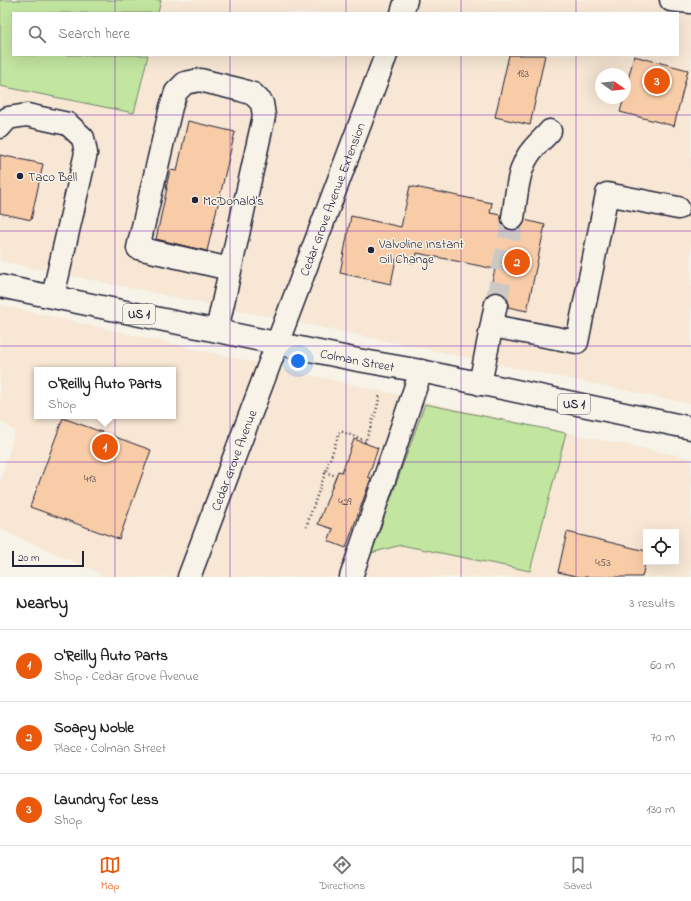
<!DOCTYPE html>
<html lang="en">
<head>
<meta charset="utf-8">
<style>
	:root { --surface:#fff; --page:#f6f6f6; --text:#222; --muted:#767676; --line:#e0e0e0; --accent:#ea580c }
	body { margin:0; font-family:"Indie Flower",sans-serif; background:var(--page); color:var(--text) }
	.controls { position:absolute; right:12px; bottom:12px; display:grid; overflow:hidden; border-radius:0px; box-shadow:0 4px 16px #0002 }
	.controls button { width:36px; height:36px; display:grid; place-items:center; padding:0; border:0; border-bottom:1px solid var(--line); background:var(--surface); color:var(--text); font:20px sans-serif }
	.compass { position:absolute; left:595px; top:68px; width:36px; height:36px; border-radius:50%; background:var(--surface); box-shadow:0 4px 16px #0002; rotate:104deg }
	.scale { position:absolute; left:12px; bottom:10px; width:72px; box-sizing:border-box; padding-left:4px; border:2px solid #22223b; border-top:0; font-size:11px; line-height:14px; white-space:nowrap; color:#22223b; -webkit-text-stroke:3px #f7f3e8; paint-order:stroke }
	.you { position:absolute; left:298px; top:361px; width:14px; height:14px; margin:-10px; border:3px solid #fff; border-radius:50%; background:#1a73e8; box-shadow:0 0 0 6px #1a73e833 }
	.badge { display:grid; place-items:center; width:26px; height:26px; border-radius:50%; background:var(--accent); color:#fff; font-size:13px; font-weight:700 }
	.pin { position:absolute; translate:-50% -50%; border:2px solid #fff; box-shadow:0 1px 4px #0006 }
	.popup { position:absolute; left:34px; top:367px; width:142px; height:52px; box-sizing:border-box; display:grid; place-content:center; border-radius:0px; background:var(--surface); filter:drop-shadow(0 1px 3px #0005); font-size:13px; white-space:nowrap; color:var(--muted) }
	.popup b { font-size:15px; color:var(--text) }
	.popup::after { content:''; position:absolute; left:50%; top:100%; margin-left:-8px; border:8px solid transparent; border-top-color:var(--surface) }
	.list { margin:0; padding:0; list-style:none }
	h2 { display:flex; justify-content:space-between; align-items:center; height:52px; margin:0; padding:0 16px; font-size:17px }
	h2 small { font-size:13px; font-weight:400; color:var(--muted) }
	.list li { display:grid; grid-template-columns:26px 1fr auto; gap:12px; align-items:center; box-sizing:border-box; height:72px; padding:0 16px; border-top:1px solid var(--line) }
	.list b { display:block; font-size:15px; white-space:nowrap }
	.list p { margin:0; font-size:13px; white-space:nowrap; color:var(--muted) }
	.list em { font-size:13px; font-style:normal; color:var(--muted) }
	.icon { flex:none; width:22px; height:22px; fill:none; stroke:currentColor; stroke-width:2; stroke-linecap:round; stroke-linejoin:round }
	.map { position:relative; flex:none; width:691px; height:577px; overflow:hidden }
	.search { position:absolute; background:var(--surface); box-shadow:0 4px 16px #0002; left:12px; right:12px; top:12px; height:44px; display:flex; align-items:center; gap:10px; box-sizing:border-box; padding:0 14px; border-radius:0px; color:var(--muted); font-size:15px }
	.sheet { height:268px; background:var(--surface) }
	nav { display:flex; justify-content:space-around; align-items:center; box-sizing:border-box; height:56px; border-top:1px solid var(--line); background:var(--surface); font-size:11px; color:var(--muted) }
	nav a { display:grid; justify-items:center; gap:2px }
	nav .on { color:var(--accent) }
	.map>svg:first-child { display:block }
	.built { fill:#f7e7d4; fill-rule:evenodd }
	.green { fill:#c2e59f; stroke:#72846d }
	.building { fill:#f8cca7; stroke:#22223b }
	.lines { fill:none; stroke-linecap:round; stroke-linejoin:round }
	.minor-tunnel { stroke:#ccc9c5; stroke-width:22; stroke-dasharray:22 11; stroke-linecap:butt }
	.minor-casing { stroke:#22223b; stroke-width:25 }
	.major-casing { stroke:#22223b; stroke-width:25 }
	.path { stroke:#22223b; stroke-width:2.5; stroke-dasharray:1 3; stroke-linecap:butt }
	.minor { stroke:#f7f3e8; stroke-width:22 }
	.major { stroke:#f7f3e8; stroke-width:22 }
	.grid { fill:none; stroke:#7b2cbf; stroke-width:1; stroke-opacity:0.55 }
	.poi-dot { fill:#22223b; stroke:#f7f3e8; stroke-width:1.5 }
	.labels { text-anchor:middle; stroke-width:3; stroke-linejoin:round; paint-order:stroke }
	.number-label { font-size:11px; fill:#584c56 }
	.shield { fill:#f7f3e8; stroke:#62616f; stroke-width:1 }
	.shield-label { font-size:12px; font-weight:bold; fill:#22223b }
	.poi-label { font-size:13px; fill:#22223b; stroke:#f7f3e8; text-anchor:start }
	.street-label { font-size:13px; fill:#22223b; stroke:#f7f3e8 }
</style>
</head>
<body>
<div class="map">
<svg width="691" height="577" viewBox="0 0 691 577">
	<rect width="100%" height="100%" fill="#f7f3e8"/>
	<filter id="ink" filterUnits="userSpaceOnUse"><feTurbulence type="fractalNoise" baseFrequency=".025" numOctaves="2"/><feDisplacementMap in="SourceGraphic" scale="8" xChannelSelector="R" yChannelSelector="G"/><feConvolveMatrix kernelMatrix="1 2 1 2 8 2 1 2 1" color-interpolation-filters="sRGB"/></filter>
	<g filter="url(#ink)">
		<path class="built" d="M161 0H691V404L0 261V86L134 113 148 55H678V13H158ZM601 74H625V98H601Z
			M0 305 566 433 691 458V577H102L97 572 0 529V483L15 431 0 421ZM37 370H173V416H37ZM646 532H676V562H646Z"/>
		<path class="green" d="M0 0H161L158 13H13V55H148L134 113 0 86Z
			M425 404 566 433 530 571 401 545 371 553Z"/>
		<path class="building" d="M509 55H545L530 125 495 117Z
			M634 56 688 70 674 126 620 112 624 98H625V92Z
			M188 121 235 132 207 251 156 239 167 188H166L170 170 177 171Z
			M0 155 43 164 31 220 0 213Z
			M410 186 492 203 490 213 501 215 502 223 506 228 511 230 518 229 523 225 525 220 545 225 527 311 508 307V300L504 294 499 292H492L489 294 495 269 417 253 415 263 396 259 391 284 340 273 351 216 401 227Z
			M63 418 151 450 119 539 30 507Z
			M354 439 378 448 368 477 371 478 346 548 328 541 333 529 318 524 338 471 342 472Z
			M567 532 646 551V560L642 577H580L558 572Z"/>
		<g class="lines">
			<path class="minor-tunnel" d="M496 304 513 218"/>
			<g class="minor-casing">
				<g id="minor">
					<path d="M671 0 691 2"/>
					<path d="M402 13 406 0"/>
					<path d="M0 127 8 118 27 115 68 124 83 138 86 153 53 296"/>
					<path d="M513 218C517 195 517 167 533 149 538 143 545 137 550 131"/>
					<path d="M492 326 577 342 607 194 678 208"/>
					<path d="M217 330C232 259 248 188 264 116L262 103 253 94 241 90 200 80 185 83 176 92 171 107 138 248 230 269"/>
					<path d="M480 384 496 304"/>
					<path id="s1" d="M189 577 386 55"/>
					<path d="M351 577 421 371"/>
				</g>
			</g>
			<g class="major-casing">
				<g id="major">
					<path id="s2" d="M0 286 358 360 421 371 691 428"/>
				</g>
			</g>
			<path class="path" d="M365 443 377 408 380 394
				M325 472 336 476
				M306 527 340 431 366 441"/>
			<use href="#minor" class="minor"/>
			<use href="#major" class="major"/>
		</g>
	</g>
	<path class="grid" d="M115 0V13M230 0V13M346 0V13M461 0V13M576 0V13M115 55V577M230 55V577M346 55V577M461 55V577M576 55V577M0 115H691M0 231H691M0 346H691M0 462H691"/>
	<g class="poi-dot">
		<circle cx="20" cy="176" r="4"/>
		<circle cx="195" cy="200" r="4"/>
		<circle cx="371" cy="250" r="4"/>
	</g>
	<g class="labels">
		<g class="number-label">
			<text x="523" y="77">183</text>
			<text x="90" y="482">413</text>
			<text x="345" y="505">429</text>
			<text x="603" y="566">453</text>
		</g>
		<g class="shield">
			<rect x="123" y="304" width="32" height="20" rx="3"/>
			<rect x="558" y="394" width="32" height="20" rx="3"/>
		</g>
		<g class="shield-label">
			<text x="139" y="318">US 1</text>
			<text x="574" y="408">US 1</text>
		</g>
		<g class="poi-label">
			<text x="28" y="181">Taco Bell</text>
			<text x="203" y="205">McDonald's</text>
			<text x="379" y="248">Valvoline Instant<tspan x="379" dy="15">Oil Change</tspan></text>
		</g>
		<g class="street-label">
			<text dy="5" stroke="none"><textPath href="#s1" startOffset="404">Cedar Grove Avenue Extension</textPath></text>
			<text dy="5" stroke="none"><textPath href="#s2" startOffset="365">Colman Street</textPath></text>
			<text dy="5" stroke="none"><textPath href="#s1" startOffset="125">Cedar Grove Avenue</textPath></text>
		</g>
	</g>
</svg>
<div class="controls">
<button><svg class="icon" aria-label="locate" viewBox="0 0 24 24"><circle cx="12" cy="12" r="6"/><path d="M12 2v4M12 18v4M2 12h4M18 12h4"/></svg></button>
</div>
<svg class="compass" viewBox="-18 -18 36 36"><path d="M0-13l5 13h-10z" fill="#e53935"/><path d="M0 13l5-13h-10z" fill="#767676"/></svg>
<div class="scale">20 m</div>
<div class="you"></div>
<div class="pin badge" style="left:105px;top:447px">1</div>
<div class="popup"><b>O'Reilly Auto Parts</b>Shop</div>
<div class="pin badge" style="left:517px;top:262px">2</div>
<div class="pin badge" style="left:657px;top:81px">3</div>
<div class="search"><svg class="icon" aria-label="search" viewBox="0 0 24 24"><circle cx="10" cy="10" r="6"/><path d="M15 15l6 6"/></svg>Search here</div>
</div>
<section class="sheet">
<h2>Nearby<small>3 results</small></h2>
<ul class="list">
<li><span class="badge">1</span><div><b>O'Reilly Auto Parts</b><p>Shop · Cedar Grove Avenue</p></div><em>60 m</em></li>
<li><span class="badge">2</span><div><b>Soapy Noble</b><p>Place · Colman Street</p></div><em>70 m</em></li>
<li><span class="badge">3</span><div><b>Laundry for Less</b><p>Shop</p></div><em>130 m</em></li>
</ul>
</section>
<nav>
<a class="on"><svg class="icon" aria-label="map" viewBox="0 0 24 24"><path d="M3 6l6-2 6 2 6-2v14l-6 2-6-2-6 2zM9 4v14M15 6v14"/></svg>Map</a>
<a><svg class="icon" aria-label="directions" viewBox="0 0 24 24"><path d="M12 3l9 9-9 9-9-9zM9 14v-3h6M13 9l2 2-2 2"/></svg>Directions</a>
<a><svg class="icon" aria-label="saved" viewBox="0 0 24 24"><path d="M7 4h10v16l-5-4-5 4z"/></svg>Saved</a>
</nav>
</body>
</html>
